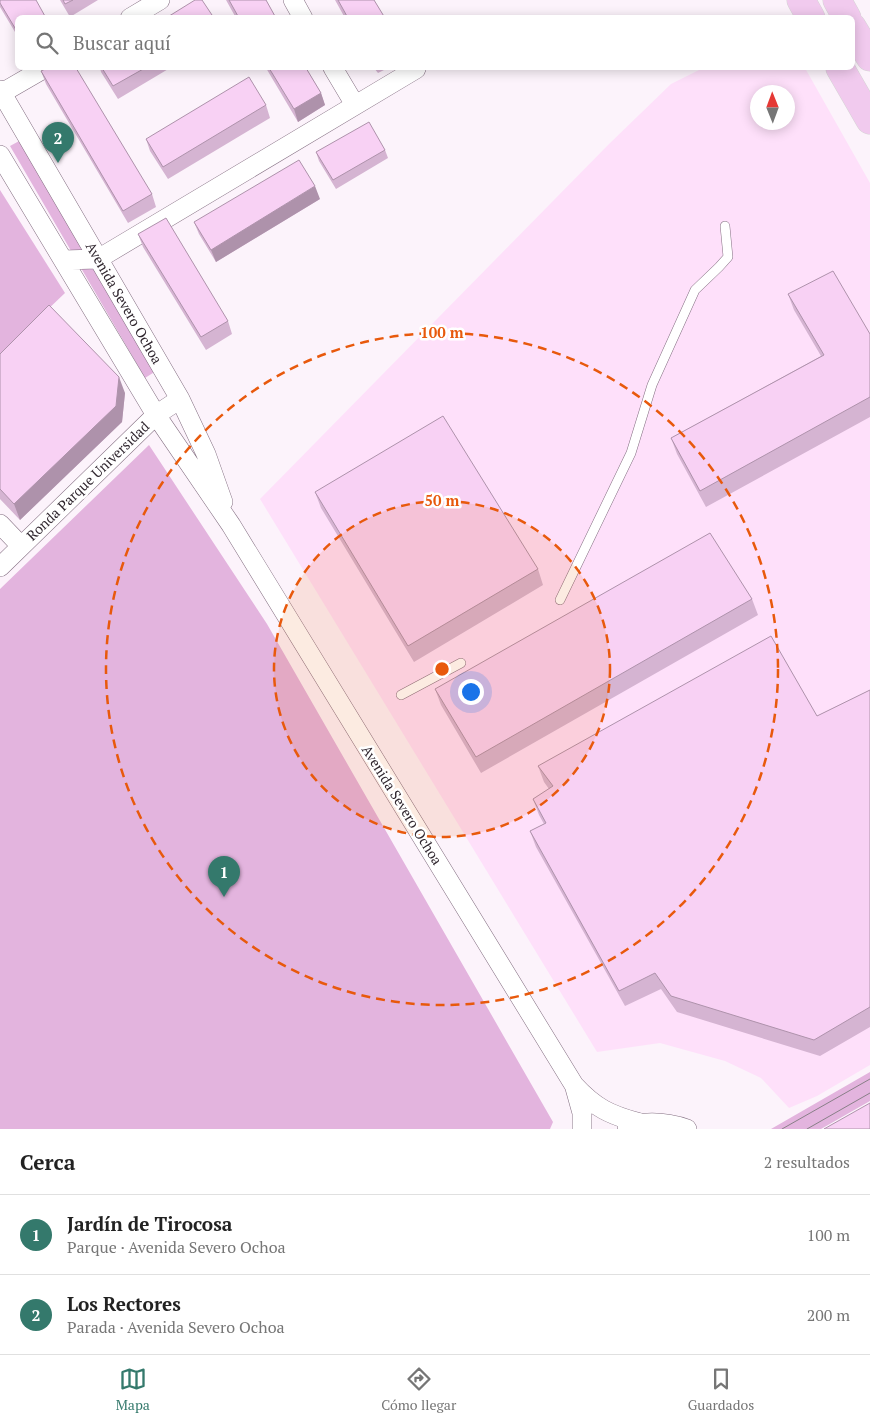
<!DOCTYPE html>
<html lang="es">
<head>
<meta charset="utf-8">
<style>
	:root { --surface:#fff; --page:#f6f6f6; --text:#222; --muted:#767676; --line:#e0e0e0; --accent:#34796c }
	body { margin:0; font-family:"PT Serif",serif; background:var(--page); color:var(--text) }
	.compass { position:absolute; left:750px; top:85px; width:45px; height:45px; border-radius:50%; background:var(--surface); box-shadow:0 2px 12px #0003; rotate:359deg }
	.you { position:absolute; left:470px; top:691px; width:18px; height:18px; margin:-12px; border:4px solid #fff; border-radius:50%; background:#1a73e8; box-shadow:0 0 0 8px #1a73e833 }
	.badge { display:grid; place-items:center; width:32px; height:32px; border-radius:50%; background:var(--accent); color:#fff; font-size:16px; font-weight:700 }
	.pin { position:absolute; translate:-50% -41px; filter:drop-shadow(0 1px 2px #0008) }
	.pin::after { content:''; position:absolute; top:26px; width:18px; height:15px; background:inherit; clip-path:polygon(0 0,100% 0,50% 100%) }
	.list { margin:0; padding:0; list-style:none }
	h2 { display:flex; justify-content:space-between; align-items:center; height:65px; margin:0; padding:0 20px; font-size:21px }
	h2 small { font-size:16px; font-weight:400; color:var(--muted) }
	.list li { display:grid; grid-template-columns:32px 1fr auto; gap:15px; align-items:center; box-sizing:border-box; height:80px; padding:0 20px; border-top:1px solid var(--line) }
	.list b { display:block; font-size:19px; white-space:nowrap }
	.list p { margin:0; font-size:16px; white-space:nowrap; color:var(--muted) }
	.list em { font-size:16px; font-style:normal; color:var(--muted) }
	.icon { flex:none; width:28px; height:28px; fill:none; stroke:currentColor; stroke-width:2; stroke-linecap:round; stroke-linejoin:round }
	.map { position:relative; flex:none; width:870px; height:1129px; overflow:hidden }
	.search { position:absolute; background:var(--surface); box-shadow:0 2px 12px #0003; left:15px; right:15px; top:15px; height:55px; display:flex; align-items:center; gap:12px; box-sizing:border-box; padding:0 18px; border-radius:8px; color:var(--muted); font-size:19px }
	.sheet { height:225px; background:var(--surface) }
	nav { display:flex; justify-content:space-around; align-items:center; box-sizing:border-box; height:70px; border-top:1px solid var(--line); background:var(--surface); font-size:14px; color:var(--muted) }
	nav a { display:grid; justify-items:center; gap:2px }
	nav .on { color:var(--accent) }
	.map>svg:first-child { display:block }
	.built { fill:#fee0fa; fill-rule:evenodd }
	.green { fill:#e3b4de }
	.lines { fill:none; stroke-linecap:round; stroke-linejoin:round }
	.lane-casing { stroke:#846f82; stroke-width:10 }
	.street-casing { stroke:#846f82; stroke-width:20 }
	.primary-casing { stroke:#d6d4d5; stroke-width:29 }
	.lane { stroke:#fff; stroke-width:9 }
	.street { stroke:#fff; stroke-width:19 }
	.primary { stroke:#f1caee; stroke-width:28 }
	.tram { stroke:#887f87; stroke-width:1 }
	.wall { fill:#d5b4d2 }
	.shaded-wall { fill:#ae92ab }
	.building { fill:#f8d1f4; stroke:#ae92ab }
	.ring { fill:none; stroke:#e8590c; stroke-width:2.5; stroke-dasharray:9 6 }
	.labels { text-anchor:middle; stroke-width:5; stroke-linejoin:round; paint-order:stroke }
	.street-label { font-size:14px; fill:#30272f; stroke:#fff }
	.centre { fill:#e8590c; stroke:#fff; stroke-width:2.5 }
	.ring-label { font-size:15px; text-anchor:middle; font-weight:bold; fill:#e8590c; stroke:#fff; stroke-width:5; stroke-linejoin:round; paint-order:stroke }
</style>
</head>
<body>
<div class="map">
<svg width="870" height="1129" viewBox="0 0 870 1129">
	<rect width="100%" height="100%" fill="#fcf3fb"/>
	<path class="built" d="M703 68H805L870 183V1065L817 1096 789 1108 761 1078 725 1061 660 1043 597 1052 260 499 609 144 671 84ZM758 92H788V122H758Z"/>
	<path class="green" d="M21 140 156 371 145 378 10 146Z
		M0 190 65 293 0 355Z
		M149 445 267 624 553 1122 550 1129H0V589Z
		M870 1072V1101L821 1129H771Z"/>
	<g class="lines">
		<g class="lane-casing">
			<path id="lane" d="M560 600 631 453 652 385 695 290 719 267 728 257 725 226
				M401 695 461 663"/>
		</g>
		<g class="street-casing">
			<path id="street" d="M293 0 303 18
				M130 18 160 0
				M333 68 355 105
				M0 90 180 399 206 454 223 502
				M0 94 45 68
				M0 155 156 415 231 525 574 1085C595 1108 610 1115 640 1123
				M63 260 98 259 416 69
				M0 524 21 546
				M0 567 156 415 180 399
				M575 1088 582 1113V1129
				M627 1126C647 1121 667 1122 687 1129"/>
		</g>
		<g class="primary-casing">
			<path id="primary" d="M801 0 811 18
				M837 0 847 18
				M852 27 870 57
				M840 68 870 120"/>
		</g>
		<use href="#lane" class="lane"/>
		<use href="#street" class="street"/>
		<use href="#primary" class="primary"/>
		<path class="tram" d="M782 1129 870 1079
			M807 1129 870 1093"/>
	</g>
	<path class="wall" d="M0 0 18 18V37L0 7Z
		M60 0H98L70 17Z
		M226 0H266L276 18H236Z
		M335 0H374L385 18H345Z
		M100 68H170L118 99 101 72Z
		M266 68H306L321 93 325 105 298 122Z
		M374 68H388L378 73Z
		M41 71 152 194 156 207 128 223 46 84Z
		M266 105 270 118 168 179 150 151 146 139Z
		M385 150 388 158 336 189 319 161 316 152Z
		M320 199 216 262 199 234 194 222Z
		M138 234 228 321 232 334 206 350 143 247Z
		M788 294 870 334V417L706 507 677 454 671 438 821 356 794 310Z
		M0 354 125 393 122 422 20 520 0 499Z
		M315 492 538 569 543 585 414 662 321 508Z
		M752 599 758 615 481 773 441 705 435 689Z
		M870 690V1027L820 1056 677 1012 661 989 625 1006 536 847 530 831 544 824 539 815 533 799 549 789 544 782 538 766 817 716Z"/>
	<path class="shaded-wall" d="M321 93 325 105 298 122 294 109Z
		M315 186 320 199 216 262 211 250Z
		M119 377 125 393 122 422 20 520 14 504Z"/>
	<path class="building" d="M0 0H36L46 18H18V33L0 3Z
		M63 0H73L65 4Z
		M195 0H202L214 18H166Z
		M229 0H266L276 18H239Z
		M338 0H374L385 18H348Z
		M47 68H76L152 194 123 211 41 71Z
		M102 68H145L113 86Z
		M269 68H306L321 93 294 109Z
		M249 77 266 105 163 167 146 139Z
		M369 122 385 150 333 180 316 152Z
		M299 160 315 186 211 250 194 222Z
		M166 218 228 321 201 337 138 234Z
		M833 271 870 334V397L700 491 671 438 824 355 788 294Z
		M49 305 119 377 116 406 14 504 0 489V354Z
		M443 416 538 569 408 646 315 492Z
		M710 533 752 599 476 757 435 689Z
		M771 636 817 716 870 690V1007L814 1040 671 996 655 973 619 991 530 831 546 823 533 799 553 786 538 766Z
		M870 1103V1129H824Z"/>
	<circle cx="442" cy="669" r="168" fill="#e8590c" fill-opacity=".12"/>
	<g class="ring">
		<circle cx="442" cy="669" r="168"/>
		<circle cx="442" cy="669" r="336"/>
	</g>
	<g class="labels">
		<g class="street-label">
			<text transform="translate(124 303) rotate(60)" y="5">Avenida Severo Ochoa</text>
			<text transform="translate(88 481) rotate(-44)" y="5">Ronda Parque Universidad</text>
			<text transform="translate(402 805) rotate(58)" y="5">Avenida Severo Ochoa</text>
		</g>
	</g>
	<circle cx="442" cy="669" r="8" class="centre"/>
	<g class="ring-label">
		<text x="442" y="338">100 m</text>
		<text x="442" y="506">50 m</text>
	</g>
</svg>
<svg class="compass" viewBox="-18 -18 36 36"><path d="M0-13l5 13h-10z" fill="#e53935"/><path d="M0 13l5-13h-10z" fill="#767676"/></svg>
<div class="you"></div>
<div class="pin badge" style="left:224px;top:897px">1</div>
<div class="pin badge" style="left:58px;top:163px">2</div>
<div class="search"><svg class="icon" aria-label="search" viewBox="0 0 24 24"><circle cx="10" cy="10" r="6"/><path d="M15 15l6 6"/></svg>Buscar aquí</div>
</div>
<section class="sheet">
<h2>Cerca<small>2 resultados</small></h2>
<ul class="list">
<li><span class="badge">1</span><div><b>Jardín de Tirocosa</b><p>Parque · Avenida Severo Ochoa</p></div><em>100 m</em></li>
<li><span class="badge">2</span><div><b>Los Rectores</b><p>Parada · Avenida Severo Ochoa</p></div><em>200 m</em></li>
</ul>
</section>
<nav>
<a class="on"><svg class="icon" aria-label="map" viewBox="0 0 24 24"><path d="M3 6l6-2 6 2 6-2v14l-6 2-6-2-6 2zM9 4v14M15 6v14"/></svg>Mapa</a>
<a><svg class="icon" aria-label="directions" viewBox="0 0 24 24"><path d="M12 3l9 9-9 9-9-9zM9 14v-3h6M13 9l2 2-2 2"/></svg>Cómo llegar</a>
<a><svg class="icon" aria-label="saved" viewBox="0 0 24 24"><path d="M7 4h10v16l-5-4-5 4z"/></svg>Guardados</a>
</nav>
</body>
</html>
